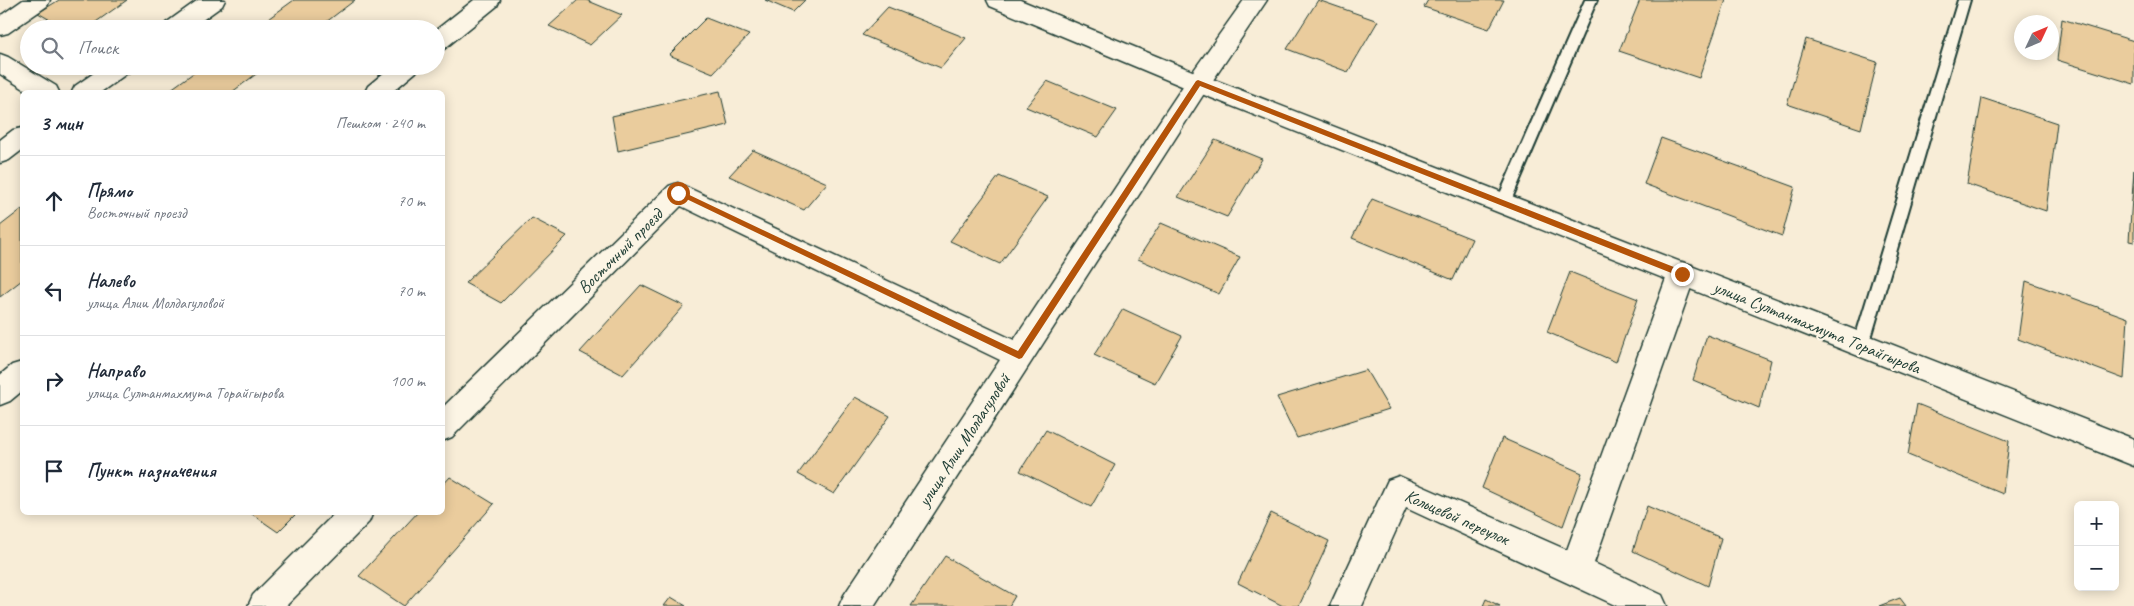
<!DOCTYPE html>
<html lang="ru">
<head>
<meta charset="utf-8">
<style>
	:root { --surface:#fff; --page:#f2f2f3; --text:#1f2937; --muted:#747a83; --line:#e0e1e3 }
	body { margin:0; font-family:Caveat,sans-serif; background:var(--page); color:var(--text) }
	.controls { position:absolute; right:15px; bottom:15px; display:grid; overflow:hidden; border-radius:8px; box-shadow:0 2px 12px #0003 }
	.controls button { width:45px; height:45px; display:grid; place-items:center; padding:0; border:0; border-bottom:1px solid var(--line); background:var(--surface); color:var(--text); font:25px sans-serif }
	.compass { position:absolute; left:2014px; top:15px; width:45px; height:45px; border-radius:50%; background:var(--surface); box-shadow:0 2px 12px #0003; rotate:46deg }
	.stop { position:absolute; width:15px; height:15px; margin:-11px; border:4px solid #b45309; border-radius:50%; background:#fff }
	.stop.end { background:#b45309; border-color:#fff; box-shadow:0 1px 5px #0008 }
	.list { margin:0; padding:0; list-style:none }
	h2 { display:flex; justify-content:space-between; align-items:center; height:65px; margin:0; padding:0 20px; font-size:21px }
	h2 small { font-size:16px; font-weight:400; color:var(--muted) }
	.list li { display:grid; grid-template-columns:32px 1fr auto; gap:15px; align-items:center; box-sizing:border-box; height:90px; padding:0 20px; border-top:1px solid var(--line) }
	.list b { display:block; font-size:19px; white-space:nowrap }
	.list p { margin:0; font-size:16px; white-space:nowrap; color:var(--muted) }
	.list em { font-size:16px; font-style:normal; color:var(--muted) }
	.icon { flex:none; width:28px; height:28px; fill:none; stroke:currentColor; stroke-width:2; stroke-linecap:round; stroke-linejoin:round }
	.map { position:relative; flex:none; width:2134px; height:606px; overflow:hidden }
	.search { position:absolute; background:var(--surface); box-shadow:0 2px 12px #0003; left:20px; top:20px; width:425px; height:55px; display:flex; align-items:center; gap:12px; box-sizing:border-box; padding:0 18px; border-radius:28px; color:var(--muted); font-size:19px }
	.panel { position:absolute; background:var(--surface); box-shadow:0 2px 12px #0003; left:20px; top:90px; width:425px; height:425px; border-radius:8px }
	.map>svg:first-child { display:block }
	.building { fill:#eacc9d; stroke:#1f3d34 }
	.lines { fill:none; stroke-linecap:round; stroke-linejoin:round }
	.service-casing { stroke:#1f3d34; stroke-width:4 }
	.minor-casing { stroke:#1f3d34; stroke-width:3 }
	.tertiary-casing { stroke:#1f3d34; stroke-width:3 }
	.service { fill:#fcf5e5; fill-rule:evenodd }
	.minor { fill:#fcf5e5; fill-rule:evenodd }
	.tertiary { fill:#fcf5e5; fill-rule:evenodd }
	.route { fill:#b45309 }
	.labels { text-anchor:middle; stroke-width:4.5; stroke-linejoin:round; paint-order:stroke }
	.street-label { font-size:18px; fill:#1f3d34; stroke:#fcf5e5 }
</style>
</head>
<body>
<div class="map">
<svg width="2134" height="606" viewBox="0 0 2134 606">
	<rect width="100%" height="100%" fill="#f8edd7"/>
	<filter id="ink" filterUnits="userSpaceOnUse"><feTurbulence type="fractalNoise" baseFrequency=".02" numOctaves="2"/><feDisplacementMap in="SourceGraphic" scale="10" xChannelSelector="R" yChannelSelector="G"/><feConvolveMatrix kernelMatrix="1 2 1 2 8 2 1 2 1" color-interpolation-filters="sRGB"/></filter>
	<g filter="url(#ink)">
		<path class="building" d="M59 0H127L86 29H66L38 13Z
			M294 0H355L317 29H254Z
			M578 0H586L622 15 590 45 549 26Z
			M765 0H805L793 12Z
			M1318 0 1378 21 1348 72 1287 49Z
			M1428 0H1504L1489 29 1424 7Z
			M1640 0H1726L1699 78 1619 51Z
			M888 7 966 38 941 68 862 35Z
			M706 18 749 35 713 73 669 55Z
			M2062 19 2134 41V84L2057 60Z
			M1806 39 1877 62 1861 129 1787 104Z
			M203 66H267L232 92H167Z
			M1047 81 1117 110 1098 137 1026 107Z
			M720 91 728 125 618 151 612 116Z
			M1982 98 2057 123 2046 211 1967 184Z
			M1661 138 1795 187 1782 236 1644 184Z
			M1215 140 1262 159 1227 217 1178 197Z
			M753 150 827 183 804 210 729 176Z
			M2134 170V242L2129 241Z
			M999 176 1048 197 1000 264 950 241Z
			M1372 199 1472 239 1453 280 1352 238Z
			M22 209V280L0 297V226Z
			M532 218 567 236 501 303 465 283Z
			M1161 223 1240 257 1219 294 1138 259Z
			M1570 272 1638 299 1616 362 1547 332Z
			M2026 281 2128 318 2124 379 2018 339Z
			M641 285 684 306 623 375 580 352Z
			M1123 309 1182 336 1155 383 1094 355Z
			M1707 335 1771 360 1759 408 1693 380Z
			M1366 370 1389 409 1297 438 1277 397Z
			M855 397 890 416 834 494 798 474Z
			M1917 404 2009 441 2003 494 1908 455Z
			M1046 430 1115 465 1091 507 1020 471Z
			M1502 438 1582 473 1563 526 1482 488Z
			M450 477 494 504 404 606 359 576 418 512H442V486Z
			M1647 506 1721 538 1708 586 1633 551Z
			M249 512H298L278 532Z
			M1271 513 1329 541 1299 606H1283L1238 583Z
			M945 556 1015 596 1009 606H911Z
			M671 597 686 606H664Z
			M1900 598 1906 606H1879Z
			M1486 599 1500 606H1483Z"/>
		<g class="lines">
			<g class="service-casing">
				<path id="service" d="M1585 0H1597L1510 203 1508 207 1503 209 1498 207 1496 203Z
					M1958 0H1970L1869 345 1866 350 1861 352 1856 350 1853 345Z"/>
			</g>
			<g class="minor-casing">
				<path id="minor" d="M23 0H50L47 6 8 33 0 35V16Z
					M198 0H225L222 6 190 29H163L166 23Z
					M474 0H500L497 6 444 49 436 51V30Z
					M1244 0H1267L1207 89 874 606H839L844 595 1000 360 681 206 452 437 442 441V408L669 186 678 183 1014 340 1189 77Z
					M0 54 8 57 56 86 59 92H29L0 74Z
					M104 66H133L129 72 101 92H72L75 86Z
					M392 66H420L416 72 392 92H365L368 86Z
					M22 128V150L9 160 0 163V140L13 130Z
					M1682 262 1692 265 1696 273 1594 563 1662 595 1667 606H1617L1406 508 1362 606H1330L1388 480 1399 476 1567 550 1668 273 1672 265Z
					M22 362V391L10 401 0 405V375L12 365Z
					M336 512H373L369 522 286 606H248L253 595Z"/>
			</g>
			<g class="tertiary-casing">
				<path id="tertiary" d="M987 0H1020L1207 77 2134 439V466L1189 89 990 6Z"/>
			</g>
			<use href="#service" class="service"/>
			<use href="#minor" class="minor"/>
			<use href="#tertiary" class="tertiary"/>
		</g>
	</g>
	<path class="route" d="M1198 80 1684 271 1685 274 1684 276H1679L1200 86 1022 358 1019 359 674 193 675 191H681L1018 351 1196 81Z"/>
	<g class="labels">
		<g class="street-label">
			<text transform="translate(620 251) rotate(-45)" y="6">Восточный проезд</text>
			<text transform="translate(1817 327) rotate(22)" y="6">улица Султанмахмута Торайгырова</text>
			<text transform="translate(964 440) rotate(-57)" y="6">улица Алии Молдагуловой</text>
			<text transform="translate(1457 517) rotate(24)" y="6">Кольцевой переулок</text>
		</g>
	</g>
</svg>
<div class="controls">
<button>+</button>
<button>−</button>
</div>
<svg class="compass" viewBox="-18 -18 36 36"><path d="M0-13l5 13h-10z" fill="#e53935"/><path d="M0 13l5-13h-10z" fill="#747a83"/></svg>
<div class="stop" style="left:678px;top:193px"></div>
<div class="stop end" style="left:1682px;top:274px"></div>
<div class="search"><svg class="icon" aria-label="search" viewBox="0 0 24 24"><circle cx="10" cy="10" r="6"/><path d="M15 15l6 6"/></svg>Поиск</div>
<section class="panel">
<h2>3 мин<small>Пешком · 240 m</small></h2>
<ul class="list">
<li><svg class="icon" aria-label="ahead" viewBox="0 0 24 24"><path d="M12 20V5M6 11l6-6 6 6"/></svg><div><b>Прямо</b><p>Восточный проезд</p></div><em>70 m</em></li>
<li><svg class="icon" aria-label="left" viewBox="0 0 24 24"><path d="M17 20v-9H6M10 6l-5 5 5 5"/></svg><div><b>Налево</b><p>улица Алии Молдагуловой</p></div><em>70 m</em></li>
<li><svg class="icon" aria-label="right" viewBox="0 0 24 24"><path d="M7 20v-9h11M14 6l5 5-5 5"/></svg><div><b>Направо</b><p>улица Султанмахмута Торайгырова</p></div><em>100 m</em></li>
<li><svg class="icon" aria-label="arrive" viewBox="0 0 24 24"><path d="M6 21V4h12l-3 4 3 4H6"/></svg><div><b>Пункт назначения</b></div></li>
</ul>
</section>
</div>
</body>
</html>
